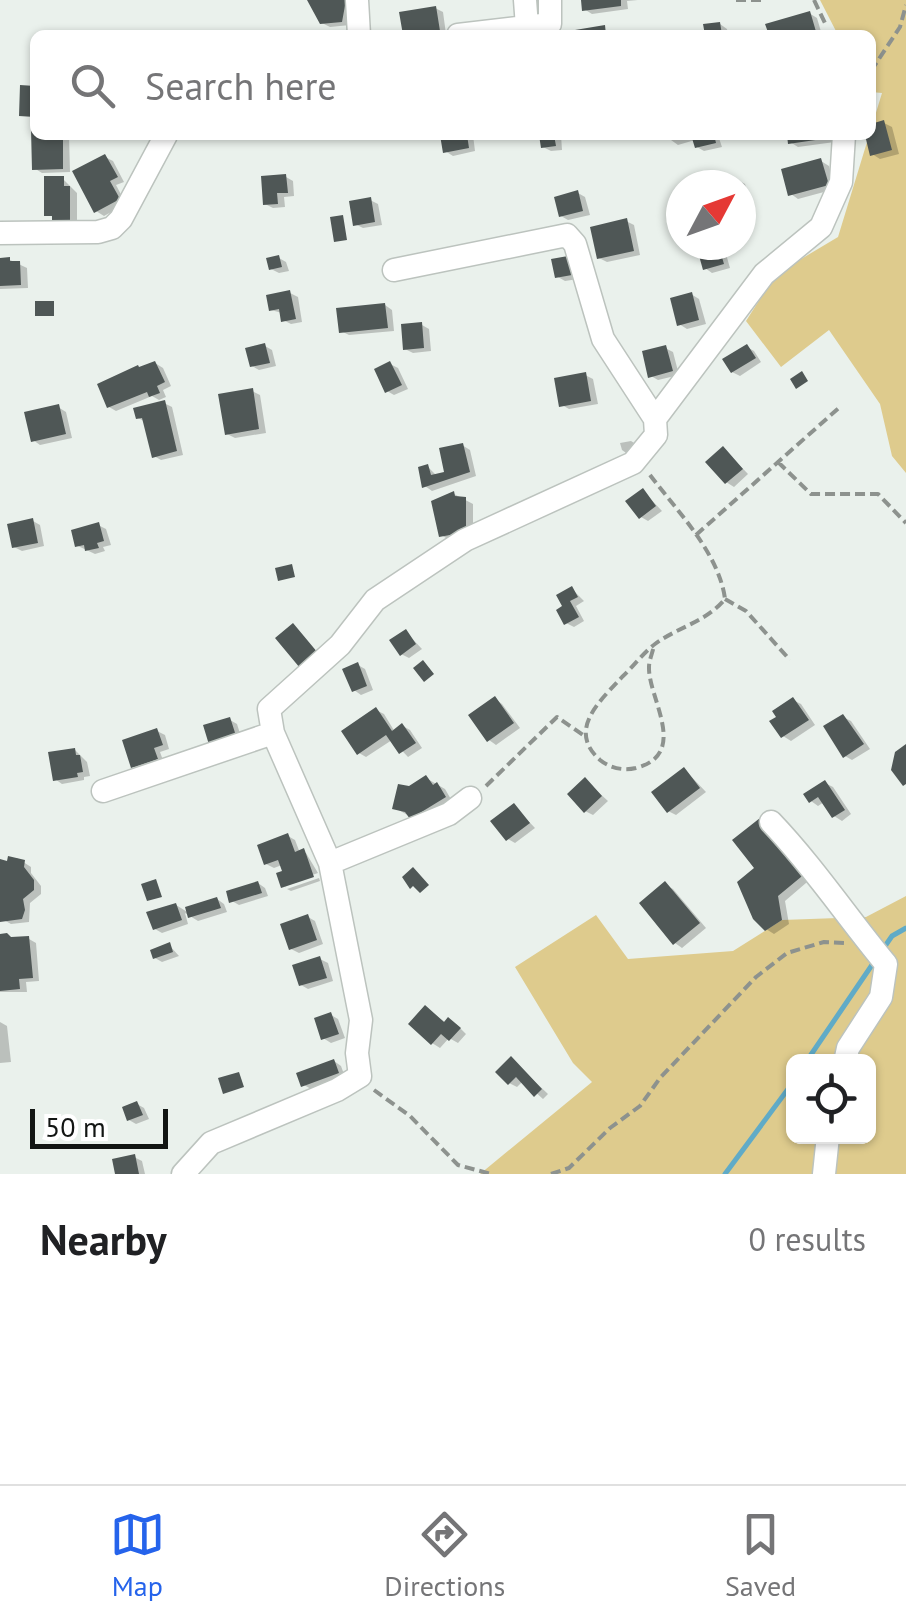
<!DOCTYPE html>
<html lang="en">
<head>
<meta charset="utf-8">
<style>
	:root { --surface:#fff; --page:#f6f6f6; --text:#202124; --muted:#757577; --line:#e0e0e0; --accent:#2563eb }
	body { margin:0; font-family:"PT Sans",sans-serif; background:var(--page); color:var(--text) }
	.controls { position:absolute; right:30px; bottom:30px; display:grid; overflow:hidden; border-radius:15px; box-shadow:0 2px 8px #0004 }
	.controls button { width:90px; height:90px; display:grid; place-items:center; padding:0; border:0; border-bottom:2px solid var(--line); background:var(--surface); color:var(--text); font:50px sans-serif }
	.compass { position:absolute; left:666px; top:170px; width:90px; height:90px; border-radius:50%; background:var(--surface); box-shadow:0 2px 8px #0004; rotate:49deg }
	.scale { position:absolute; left:30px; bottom:25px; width:138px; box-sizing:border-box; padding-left:10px; border:5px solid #121513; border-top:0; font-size:28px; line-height:35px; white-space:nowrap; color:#121513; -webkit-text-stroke:8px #fff; paint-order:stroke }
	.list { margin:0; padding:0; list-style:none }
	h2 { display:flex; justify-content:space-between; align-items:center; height:130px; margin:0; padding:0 40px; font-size:42px }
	h2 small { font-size:32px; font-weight:400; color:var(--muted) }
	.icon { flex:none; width:55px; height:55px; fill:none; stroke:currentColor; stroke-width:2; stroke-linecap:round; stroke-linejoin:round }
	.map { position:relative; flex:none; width:906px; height:1174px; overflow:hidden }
	.search { position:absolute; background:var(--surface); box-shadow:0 2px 8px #0004; left:30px; right:30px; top:30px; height:110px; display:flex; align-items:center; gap:25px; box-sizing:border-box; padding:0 35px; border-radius:15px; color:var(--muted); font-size:38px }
	.sheet { height:310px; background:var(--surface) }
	nav { display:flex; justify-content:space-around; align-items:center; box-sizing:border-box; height:140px; border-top:2px solid var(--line); background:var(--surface); font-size:28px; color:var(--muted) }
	nav a { display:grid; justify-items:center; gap:5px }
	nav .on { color:var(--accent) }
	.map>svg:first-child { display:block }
	.green { fill:#decb8d; fill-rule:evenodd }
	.shadow { fill:#0003 }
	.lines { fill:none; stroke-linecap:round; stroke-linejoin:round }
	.stream { stroke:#60abc7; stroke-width:5 }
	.building { fill:#4f5756 }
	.minor-casing { stroke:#bcc3be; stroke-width:25 }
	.path { stroke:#8d928e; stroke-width:4; stroke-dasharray:10 5; stroke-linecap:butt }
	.minor { stroke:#fff; stroke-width:22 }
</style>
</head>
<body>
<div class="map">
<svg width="906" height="1174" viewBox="0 0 906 1174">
	<rect width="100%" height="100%" fill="#eaf1ec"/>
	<path class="green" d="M820 0H906V473L892 456 880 404 829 330 781 367 746 321 776 274 838 237 882 93 871 92V35H838Z
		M906 896V1174H480L592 1082 573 1063 515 967 596 915 628 959 733 951 782 920 866 917ZM794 1062H868V1136H794Z"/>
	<path class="shadow" d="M310 0H355L350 25 330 27 322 23Z
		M583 0H638L627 1 628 9 592 14 584 9Z
		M435 8 443 12 446 34 405 35 402 14Z
		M809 13 817 18 822 35H771Z
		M720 24 727 29 728 35H707Z
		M884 123 892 127 899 154 880 159 872 154 867 135H871V126Z
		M35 131V135H69L70 172 42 173 34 168Z
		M443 135H473L475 151 453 156 445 151Z
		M542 135H561L562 150 551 151 543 147Z
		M670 135H718L722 147 704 151 697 147 695 140 678 145 671 140Z
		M789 135H841L842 141 798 147 790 142Z
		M105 157 113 161 124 182 116 185 126 204 104 216 96 211Z
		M821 161 829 166 835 189 798 199 791 194Z
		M286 177 293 181 294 196 284 197 285 207 273 208 265 204Z
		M63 179 77 193V226L46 214Z
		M738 180 745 184 750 202 741 204V185H723Z
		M578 193 585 197 590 215 568 220 561 216Z
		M370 200 378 204 382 225 363 228 355 224Z
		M626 221 634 225 640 255 607 262 599 258Z
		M719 249 726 254 730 268 712 273 705 268Z
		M279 258 286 262 289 271 279 273 271 269Z
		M567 259 578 279 565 281 558 277Z
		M0 260H10L27 268 28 288 0 289Z
		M290 293 298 297 302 322 291 324 283 320 282 313 271 310Z
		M691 294 699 299 706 324 687 329 679 324Z
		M385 305 392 310 394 331 349 335 341 331Z
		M422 325 429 329 431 351 413 353 405 349Z
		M265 346 272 350 276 366 259 370 252 366Z
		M747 347 754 351 761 362 740 376 732 372Z
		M665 348 673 352 679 375 658 380 651 376Z
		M155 363 163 368 171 386 163 390 166 397 159 400 152 396 116 411 109 407Z
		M390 364 398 368 408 389 394 395 387 391Z
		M585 375 593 379 598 404 569 409 562 405Z
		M252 391 260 395 266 433 235 438 227 434Z
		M164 403 172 407 183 455 161 460 154 456 146 422 138 418Z
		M58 407 66 412 72 438 40 445 33 440Z
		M631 441 639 446 629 455 622 450 620 443Z
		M462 445 470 450 476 476 432 491 425 486 428 467 437 476 447 474Z
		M724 449 748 474 734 487 726 482Z
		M643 491 662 511 648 521 641 517Z
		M454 494 473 504V535L448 539 441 535Z
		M33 521 40 525 44 546 22 551 14 547Z
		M98 525 106 529 111 545 103 547 105 551 95 554 78 546Z
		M572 589 584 601 576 606 584 621 574 627 566 623V606Z
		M406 632 422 649 409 658 401 654Z
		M358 665 365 669 373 690 361 695 354 690Z
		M495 699 502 704 520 728 496 745 489 740Z
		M793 700 801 704 815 725 791 741 783 736Z
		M376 710 384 714 395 732 403 726 410 730 422 748 408 757 392 740 366 757 359 753Z
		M843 717 851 721 870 749 852 760 845 756Z
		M230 720 237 724 243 743 212 746Z
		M157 731 165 735 169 749 160 752 164 763 141 770 133 766Z
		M75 750 87 762 90 776 84 777V780L62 784 55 779Z
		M685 770 706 792 676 815 668 811Z
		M426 778 445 789 452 801 420 822 395 808 409 789Z
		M585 780 608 801 593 815 585 811Z
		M825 783 833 787 851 814 842 821 834 816 824 802 818 806 811 801Z
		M514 806 535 828 515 843 508 839Z
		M288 836 295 840 300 853H306L318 873 286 884V888L282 865 274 868 266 864Z
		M17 858 31 867V873L41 886V894L30 903 29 922 11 924 0 918V863H9Z
		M758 868 813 877 785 901 789 924 774 934 766 929Z
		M319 878 320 881 291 891 287 889Z
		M258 883 265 888 268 896 239 905 232 901Z
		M665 885 673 889 706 928 682 948 675 943Z
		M217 899 224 904 227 912 198 921 185 913 188 924 162 933 155 929 176 905 189 913Z
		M308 917 315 921 323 944 299 953 291 949Z
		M0 938 29 939 36 943 39 981 26 982 27 992H0Z
		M169 945 179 956 162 962 155 958Z
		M320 959 328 963 333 981 308 989 301 985Z
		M426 1008 446 1023 456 1024 466 1034 458 1043 449 1038 440 1048 432 1043Z
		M331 1015 338 1019 345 1038 331 1043 323 1038Z
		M0 1022 7 1026 11 1062 0 1063Z
		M512 1060 548 1094 543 1099 523 1081 517 1087 509 1083Z
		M334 1061 341 1066 345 1077 311 1089 304 1085Z
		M137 1104 144 1108 149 1119 136 1124 129 1120Z
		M134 1157 142 1161 145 1174H117Z"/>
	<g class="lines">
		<path class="stream" d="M883 949 892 936 906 928
			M806 1062 874 962
			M725 1174 794 1081"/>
	</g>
	<path class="building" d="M307 0H346L342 22 320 24Z
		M581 0H621V6L582 11Z
		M436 6 440 31 403 35 399 12Z
		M810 11 817 35H769L765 24Z
		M720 22 722 35H705L703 24Z
		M605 25 606 35H557V33Z
		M20 85 35 86V117L19 116Z
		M884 120 892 150 870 156 865 135H871V124Z
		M31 129H35V135H63V169L32 170Z
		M440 135H467L469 148 443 153Z
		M539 135H554L556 146 541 148Z
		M691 135H714L716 143 695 148Z
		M787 135H836V137L788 144Z
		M105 154 118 177 110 181 120 199 94 213 72 171Z
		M821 158 829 185 788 196 781 169Z
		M286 174 288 193H277L278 204 263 205 261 176Z
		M44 176H64V186H70V223H52V216H44Z
		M578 190 583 211 559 217 554 197Z
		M371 197 375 222 353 226 349 201Z
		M343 215 347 240 334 242 330 217Z
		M627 218 634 251 597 259 590 227Z
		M719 247 724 264 703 270 698 252Z
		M279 255 282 267 269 270 266 258Z
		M568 256 572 275 555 278 551 259Z
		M10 257V261H20L21 285 0 286V258Z
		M290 290 296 319 281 322 279 309 269 311 266 295Z
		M692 292 699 320 677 326 670 298Z
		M35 301H54V316H35Z
		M385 303 388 328 339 333 336 308Z
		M422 322 424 348 403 350 401 324Z
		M265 343 270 363 250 367 245 348Z
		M747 344 756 358 731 373 722 359Z
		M666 345 673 371 648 378 642 351Z
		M155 361 165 382 157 386 160 393 149 397 147 392 107 408 97 384 138 365 139 367Z
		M390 361 402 385 385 393 374 369Z
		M802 371 808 381 796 389 790 379Z
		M586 372 591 401 559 407 554 378Z
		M253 388 259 429 225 435 218 394Z
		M165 400 177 451 152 458 142 418 136 419 133 408Z
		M59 404 66 434 31 442 24 412Z
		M463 443 470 472 422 488 418 467 428 464 431 475 444 472 439 448Z
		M723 446 743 469 725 484 705 462Z
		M643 488 656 506 639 519 625 501Z
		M454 491 455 496 466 497V532L439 537 431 501Z
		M33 518 38 543 12 548 7 524Z
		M99 522 104 541 97 543 99 548 85 551 84 545 75 547 71 530Z
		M292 564 295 577 278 581 275 568Z
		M572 586 578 597 570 601 579 617 564 625 556 610 562 606 556 595Z
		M293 623 318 653 300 668 275 638Z
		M406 629 416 644 400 656 389 640Z
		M423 660 434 674 424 682 413 668Z
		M358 662 367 686 352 692 342 669Z
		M495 696 514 723 487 742 468 715Z
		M793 697 809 720 781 738 769 721 776 717 772 711Z
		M376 707 392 731 402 723 416 743 399 754 386 735 357 755 341 731Z
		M843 714 864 744 843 758 823 726Z
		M230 717 237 739 210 748 203 725Z
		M157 728 163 745 154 748 158 759 131 768 122 740Z
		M906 744V784L903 786 891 770 895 752Z
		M75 748 76 755H80L83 772 77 773 78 777 53 781 48 752Z
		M684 767 700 788 667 813 651 792Z
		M426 775 433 785 437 782 446 797 410 819 405 812 392 809 398 784 409 786Z
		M585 777 602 796 584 813 567 794Z
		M825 780 845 810 832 818 818 797 809 803 803 794Z
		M514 803 530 823 506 841 490 821Z
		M760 818 807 872 778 896 782 920 765 931 753 919 737 882 754 868 732 840Z
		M288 833 295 852 304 848 314 877 281 888 276 873 282 871 278 860 264 865 257 845Z
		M8 856 25 860 24 867 34 880V890L23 899 25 910 22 919 0 922V859L7 861Z
		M413 867 429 885 420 893 413 886 410 889 402 877Z
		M156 879 162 897 147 901 141 884Z
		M258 881 262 893 229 903 226 891Z
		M665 881 700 923 673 945 639 903Z
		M217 897 221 908 188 918 185 907Z
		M176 903 182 920 153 930 146 912Z
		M308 914 317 940 289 950 280 924Z
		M7 933 11 937 29 936 33 978 19 979 20 989 0 991V934Z
		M170 942 173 952 153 959 150 950Z
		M320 956 327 978 299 986 292 965Z
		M425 1005 444 1022 448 1017 461 1028 449 1041 441 1034 431 1045 408 1024Z
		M331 1012 339 1034 321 1040 314 1018Z
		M511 1056 542 1089 534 1097 516 1077 508 1085 495 1072Z
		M334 1059 339 1073 301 1087 296 1073Z
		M239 1072 244 1087 223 1094 218 1078Z
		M137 1101 143 1115 127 1121 122 1107Z
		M135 1154 139 1174H115L112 1159Z"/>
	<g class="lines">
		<g class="minor-casing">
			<path id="minor" d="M357 0 359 35
				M525 0 527 27
				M458 35 550 24V0
				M0 233 98 232 112 228 121 219 166 135
				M394 270 567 235 575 244 603 339 655 419
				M103 791 273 733
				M771 822C813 866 847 917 886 964L881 997 848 1048 845 1062
				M330 863 449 814 470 798
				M183 1174 211 1143 337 1090 360 1076 357 1053 361 1020 330 863 273 733 269 709 340 645 375 600 465 540 633 463 656 435 655 419 764 274 821 227 841 182 844 135
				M824 1174 828 1136"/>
		</g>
		<path class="path" d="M736 0H762
			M814 0 825 23
			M871 71 900 27 906 5
			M778 462 811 494H878L906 523
			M650 475C677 511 719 553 725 599 706 622 678 627 655 644 643 653 633 667 622 677 601 700 566 730 600 760 610 768 623 771 636 768 690 754 648 698 649 667 649 660 653 652 654 645
			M696 535 841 406
			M725 599 746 611 790 660
			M486 786 557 717 586 737
			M374 1090 410 1116 458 1165 491 1174
			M551 1174 569 1168 610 1128 640 1106 660 1078 756 977 787 953 824 942 844 943"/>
		<use href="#minor" class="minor"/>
	</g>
</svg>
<div class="controls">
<button><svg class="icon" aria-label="locate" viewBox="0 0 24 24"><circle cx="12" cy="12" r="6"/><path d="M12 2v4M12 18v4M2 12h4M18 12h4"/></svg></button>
</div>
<svg class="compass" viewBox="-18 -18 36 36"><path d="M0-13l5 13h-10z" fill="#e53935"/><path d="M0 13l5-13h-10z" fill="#757577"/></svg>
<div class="scale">50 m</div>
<div class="search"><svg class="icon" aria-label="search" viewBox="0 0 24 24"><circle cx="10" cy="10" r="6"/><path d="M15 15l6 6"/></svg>Search here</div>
</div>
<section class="sheet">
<h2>Nearby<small>0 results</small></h2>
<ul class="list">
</ul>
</section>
<nav>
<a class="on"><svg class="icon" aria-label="map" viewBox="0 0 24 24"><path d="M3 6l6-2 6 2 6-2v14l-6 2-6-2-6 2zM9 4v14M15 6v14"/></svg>Map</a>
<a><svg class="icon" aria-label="directions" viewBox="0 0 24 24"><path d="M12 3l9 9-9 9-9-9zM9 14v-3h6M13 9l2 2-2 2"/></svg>Directions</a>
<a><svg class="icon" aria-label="saved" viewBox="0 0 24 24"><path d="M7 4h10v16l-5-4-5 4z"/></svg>Saved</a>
</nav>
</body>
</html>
